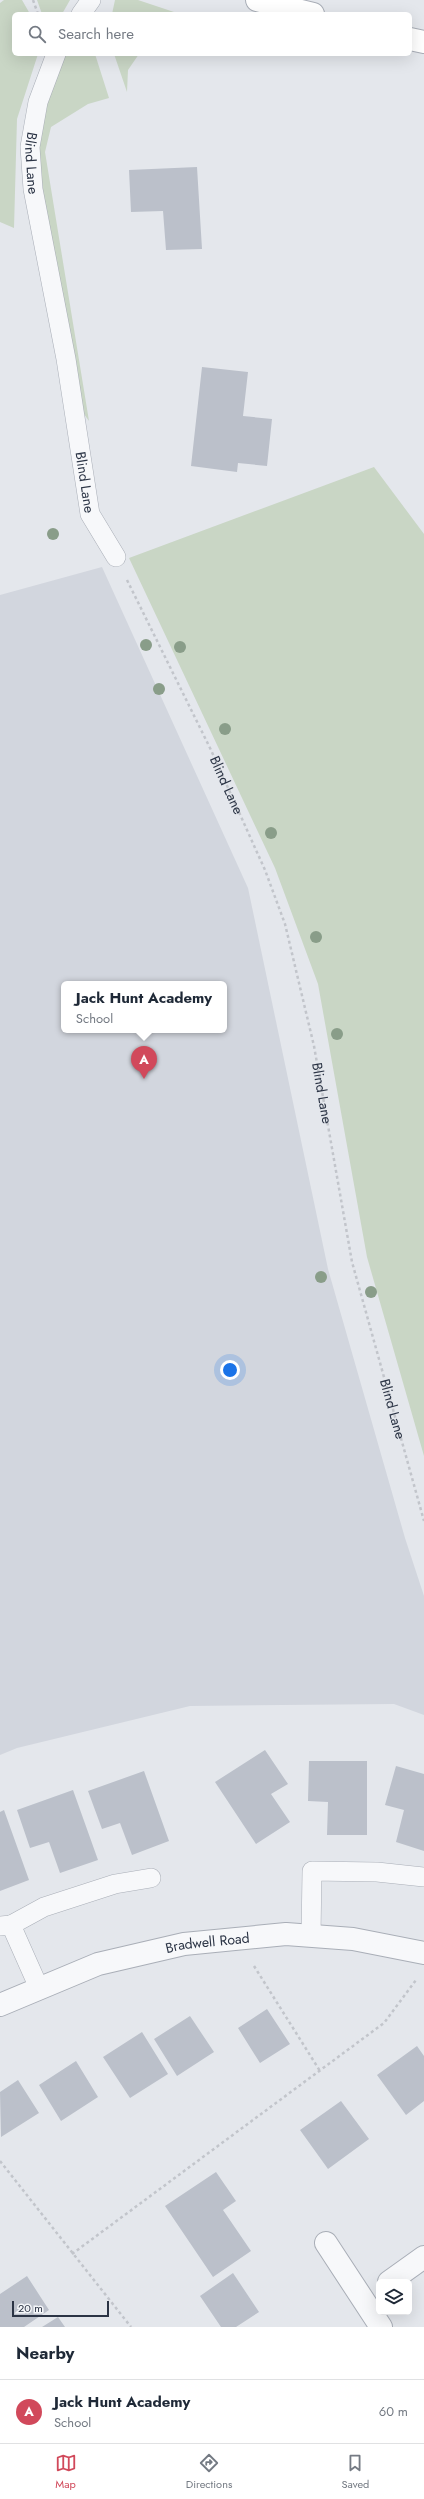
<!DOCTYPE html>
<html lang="en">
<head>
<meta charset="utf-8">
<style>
	:root { --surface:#fff; --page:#f2f2f3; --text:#1f2937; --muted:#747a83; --line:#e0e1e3; --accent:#d1495b }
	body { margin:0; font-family:Jost,sans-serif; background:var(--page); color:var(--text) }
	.controls { position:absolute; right:12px; bottom:12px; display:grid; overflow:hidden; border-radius:6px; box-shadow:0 4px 16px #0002 }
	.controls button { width:36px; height:36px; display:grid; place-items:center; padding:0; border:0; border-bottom:1px solid var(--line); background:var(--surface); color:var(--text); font:20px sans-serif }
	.scale { position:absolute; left:12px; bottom:10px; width:97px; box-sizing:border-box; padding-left:4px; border:2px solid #2b3445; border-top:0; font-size:11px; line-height:14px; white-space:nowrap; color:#2b3445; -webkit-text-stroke:3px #f4f6f9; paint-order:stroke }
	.you { position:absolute; left:230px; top:1370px; width:14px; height:14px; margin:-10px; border:3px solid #fff; border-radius:50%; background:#1a73e8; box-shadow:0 0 0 6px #1a73e833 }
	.badge { display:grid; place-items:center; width:26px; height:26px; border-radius:50%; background:var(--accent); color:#fff; font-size:13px; font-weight:700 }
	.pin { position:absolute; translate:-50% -33px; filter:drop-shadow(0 1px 2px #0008) }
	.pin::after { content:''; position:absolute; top:21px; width:14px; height:12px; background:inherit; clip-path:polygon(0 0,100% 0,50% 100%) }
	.popup { position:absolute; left:61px; top:981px; width:166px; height:52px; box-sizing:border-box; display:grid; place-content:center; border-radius:6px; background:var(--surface); filter:drop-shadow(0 1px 3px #0005); font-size:13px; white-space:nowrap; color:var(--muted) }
	.popup b { font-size:15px; color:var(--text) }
	.popup::after { content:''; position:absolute; left:50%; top:100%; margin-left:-8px; border:8px solid transparent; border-top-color:var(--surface) }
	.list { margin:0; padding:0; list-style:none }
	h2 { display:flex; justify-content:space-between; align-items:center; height:52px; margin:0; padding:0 16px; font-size:17px }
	h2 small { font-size:13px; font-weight:400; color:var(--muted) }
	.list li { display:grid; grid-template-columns:26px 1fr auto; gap:12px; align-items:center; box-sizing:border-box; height:64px; padding:0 16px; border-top:1px solid var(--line) }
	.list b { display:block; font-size:15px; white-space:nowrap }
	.list p { margin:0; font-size:13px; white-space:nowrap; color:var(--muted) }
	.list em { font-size:13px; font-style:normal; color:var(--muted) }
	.icon { flex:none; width:22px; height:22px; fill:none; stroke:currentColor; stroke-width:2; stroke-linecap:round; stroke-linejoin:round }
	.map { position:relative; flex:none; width:424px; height:2327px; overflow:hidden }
	.search { position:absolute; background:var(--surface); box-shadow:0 4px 16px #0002; left:12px; right:12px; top:12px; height:44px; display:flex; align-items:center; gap:10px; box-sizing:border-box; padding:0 14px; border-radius:6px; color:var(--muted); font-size:15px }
	.sheet { height:116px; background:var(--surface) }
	nav { display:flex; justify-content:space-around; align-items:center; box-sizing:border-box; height:56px; border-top:1px solid var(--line); background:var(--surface); font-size:11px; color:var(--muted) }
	nav a { display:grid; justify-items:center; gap:2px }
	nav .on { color:var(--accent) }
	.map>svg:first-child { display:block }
	.built { fill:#d2d6de; fill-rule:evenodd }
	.green { fill:#c9d6c5 }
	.building { fill:#bbc0ca }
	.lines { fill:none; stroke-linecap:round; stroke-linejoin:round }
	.lane-casing { stroke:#a9aeb7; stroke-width:20 }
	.street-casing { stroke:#a9aeb7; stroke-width:24 }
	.secondary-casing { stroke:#a9aeb7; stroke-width:24 }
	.path { stroke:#c2c5cb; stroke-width:2.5; stroke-dasharray:3 3; stroke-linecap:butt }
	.lane { stroke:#f7f8fa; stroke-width:19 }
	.street { stroke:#f7f8fa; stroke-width:22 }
	.secondary { stroke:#fff; stroke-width:22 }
	.tree { fill:#899d89 }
	.labels { text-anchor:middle; stroke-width:3; stroke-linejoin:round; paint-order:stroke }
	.street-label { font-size:14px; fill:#2b3445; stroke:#f4f6f9 }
</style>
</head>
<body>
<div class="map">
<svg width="424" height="2327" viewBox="0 0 424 2327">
	<rect width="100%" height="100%" fill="#e4e7ec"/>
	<path class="built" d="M102 567 248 888 328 1269 405 1538 424 1596V1715L394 1704 190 1706 17 1748 0 1755V595ZM64 984H224V1030H64Z"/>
	<path class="green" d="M4 0H22L30 14H14V54H38L17 119 14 228 0 222V3Z
		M37 0H70L62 14H42Z
		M115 0H138L180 14H112Z
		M64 54H95L109 98 88 104 51 127 45 152 89 421 81 410 37 157 42 109Z
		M114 54H139L128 70 127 92Z
		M374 467 424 534V1456L367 1257 318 984 275 868 129 558Z"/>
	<path class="building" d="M197 167 202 249 166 250 163 211 131 212 129 170Z
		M202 367 248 372 243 416 272 419 267 466 238 463 237 472 191 466Z
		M265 1750 288 1784 271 1794 290 1822 256 1844 215 1782Z
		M309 1761H367V1835H327L328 1802 308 1801Z
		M396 1766 424 1774V1851L396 1842 404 1810 385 1805Z
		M144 1771 169 1841 132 1855 120 1823 102 1829 88 1791Z
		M73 1790 98 1860 60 1873 49 1842 30 1848 17 1810Z
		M4 1810 29 1880 0 1891V1812Z
		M267 2009 290 2044 260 2063 238 2028Z
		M190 2016 214 2052 177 2076 154 2039Z
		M142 2032 168 2074 130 2098 103 2057Z
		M417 2046 424 2056V2101L406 2115 377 2075Z
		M76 2061 98 2097 61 2121 39 2085Z
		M18 2080 39 2113 1 2137 0 2092Z
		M341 2101 369 2139 328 2169 300 2130Z
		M216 2172 236 2201 223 2210 251 2251 213 2277 165 2206Z
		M233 2273 259 2312 236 2327H221L200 2296Z
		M27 2276 49 2310 24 2327H0V2294Z
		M58 2317 65 2327H42Z"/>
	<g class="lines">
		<g class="lane-casing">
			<g id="lane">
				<path d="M81 14 91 0"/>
				<path id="s2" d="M56 54 38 102 30 147 33 189 66 359 90 514 116 557"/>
				<path d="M11 1925 44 1907 115 1884 151 1878"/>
				<path d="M0 1926 11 1925 39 1988"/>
				<path d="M311 1936 312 1871 377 1872 424 1877"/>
			</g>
		</g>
		<g class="street-casing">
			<g id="street">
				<path id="s3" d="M0 2005 98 1964 184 1944 286 1934 353 1939 424 1953"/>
				<path d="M326 2243 381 2327"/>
				<path d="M389 2282 424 2257"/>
			</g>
		</g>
		<g class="secondary-casing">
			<path id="secondary" d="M257 0 313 14
				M410 39 424 42"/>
		</g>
		<g class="path">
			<path d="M33 0 38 14"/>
			<path id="s1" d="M127 580 211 750 265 870 285 924 314 1046 352 1262 424 1521"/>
			<path d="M254 1966 320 2071"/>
			<path d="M0 2161 131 2327"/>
			<path d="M72 2254 384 2023 416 1980"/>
		</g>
		<use href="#lane" class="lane"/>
		<use href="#street" class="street"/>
		<use href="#secondary" class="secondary"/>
	</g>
	<g class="tree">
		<circle cx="53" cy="534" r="6"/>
		<circle cx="146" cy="645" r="6"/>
		<circle cx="180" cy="647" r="6"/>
		<circle cx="159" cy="689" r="6"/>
		<circle cx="225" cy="729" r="6"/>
		<circle cx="271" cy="833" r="6"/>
		<circle cx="316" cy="937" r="6"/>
		<circle cx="337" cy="1034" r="6"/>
		<circle cx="321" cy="1277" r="6"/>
		<circle cx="371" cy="1292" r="6"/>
	</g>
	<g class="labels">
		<g class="street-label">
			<text dy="5" stroke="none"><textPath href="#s2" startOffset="113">Blind Lane</textPath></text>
			<text dy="5" stroke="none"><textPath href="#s2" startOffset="437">Blind Lane</textPath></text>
			<text dy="5" stroke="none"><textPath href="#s1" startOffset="228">Blind Lane</textPath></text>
			<text dy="5" stroke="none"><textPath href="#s1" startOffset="552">Blind Lane</textPath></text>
			<text dy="5" stroke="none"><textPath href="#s1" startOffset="876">Blind Lane</textPath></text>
			<text dy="5" stroke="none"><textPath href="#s3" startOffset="218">Bradwell Road</textPath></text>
		</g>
	</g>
</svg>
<div class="controls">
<button><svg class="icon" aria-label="layers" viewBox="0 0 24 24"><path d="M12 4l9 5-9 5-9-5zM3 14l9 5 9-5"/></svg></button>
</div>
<div class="scale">20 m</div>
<div class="you"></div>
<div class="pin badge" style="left:144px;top:1079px">A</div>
<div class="popup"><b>Jack Hunt Academy</b>School</div>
<div class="search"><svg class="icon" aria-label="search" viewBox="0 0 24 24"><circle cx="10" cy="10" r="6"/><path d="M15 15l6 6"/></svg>Search here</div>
</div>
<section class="sheet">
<h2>Nearby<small></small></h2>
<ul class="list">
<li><span class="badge">A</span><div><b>Jack Hunt Academy</b><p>School</p></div><em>60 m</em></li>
</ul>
</section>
<nav>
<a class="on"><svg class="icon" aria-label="map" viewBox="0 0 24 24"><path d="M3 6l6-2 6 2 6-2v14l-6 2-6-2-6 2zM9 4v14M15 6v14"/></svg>Map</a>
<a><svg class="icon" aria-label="directions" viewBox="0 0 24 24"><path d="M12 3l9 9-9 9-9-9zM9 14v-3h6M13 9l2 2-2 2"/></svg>Directions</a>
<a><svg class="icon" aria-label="saved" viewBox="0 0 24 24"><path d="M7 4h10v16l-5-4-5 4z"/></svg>Saved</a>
</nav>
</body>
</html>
